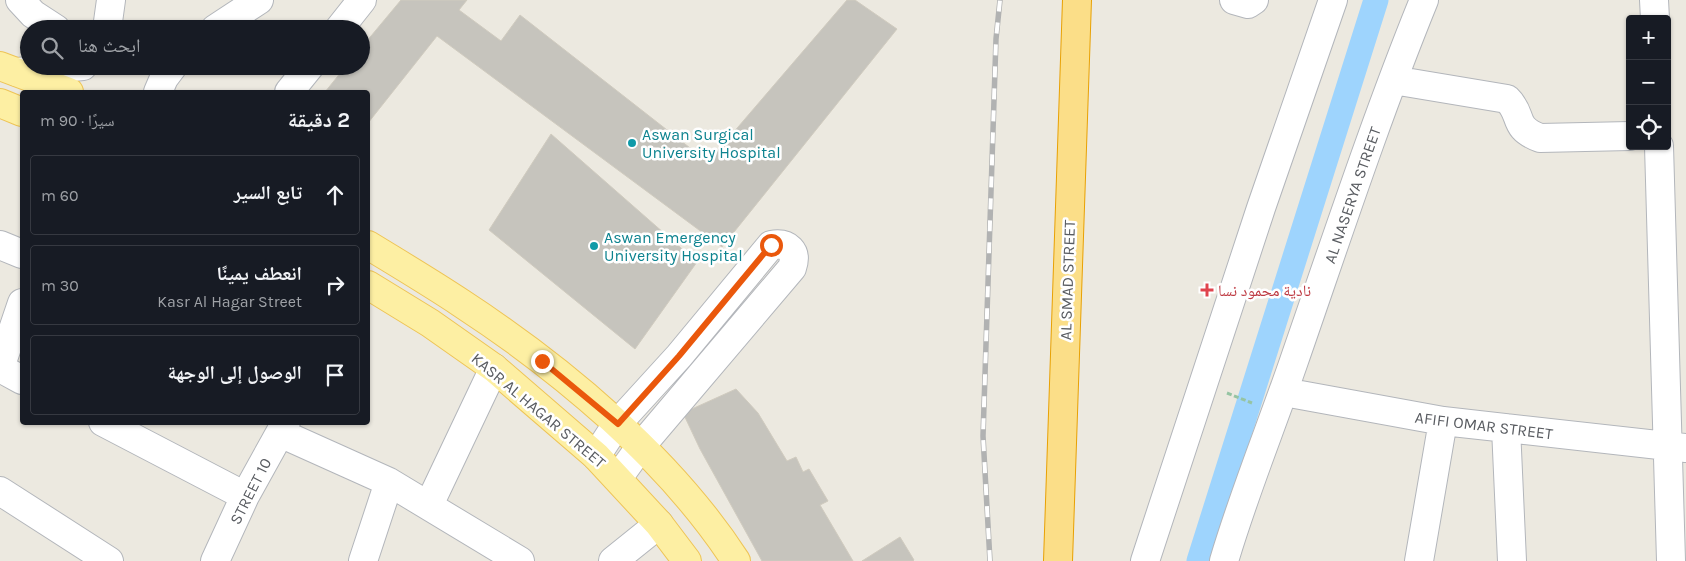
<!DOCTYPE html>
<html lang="ar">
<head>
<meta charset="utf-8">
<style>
	:root { --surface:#171b24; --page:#242831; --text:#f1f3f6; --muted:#9ea1a6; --line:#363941 }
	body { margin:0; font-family:Karla,"Noto Naskh Arabic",sans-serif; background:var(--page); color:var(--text); direction:rtl }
	.controls { position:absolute; right:15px; top:15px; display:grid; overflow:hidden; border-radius:5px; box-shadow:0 1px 4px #0004 }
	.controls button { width:45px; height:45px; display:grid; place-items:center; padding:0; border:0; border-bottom:1px solid var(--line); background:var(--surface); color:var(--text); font:25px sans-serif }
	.stop { position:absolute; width:15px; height:15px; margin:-11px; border:4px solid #ea580c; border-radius:50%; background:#fff }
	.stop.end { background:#ea580c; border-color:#fff; box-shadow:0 1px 5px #0008 }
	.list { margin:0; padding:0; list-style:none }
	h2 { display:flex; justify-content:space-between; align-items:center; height:65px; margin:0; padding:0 20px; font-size:21px }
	h2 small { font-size:16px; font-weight:400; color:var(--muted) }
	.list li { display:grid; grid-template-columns:32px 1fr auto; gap:15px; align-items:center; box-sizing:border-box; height:80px; margin:0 10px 10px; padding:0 10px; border:1px solid var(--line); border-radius:5px }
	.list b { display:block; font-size:19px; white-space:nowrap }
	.list p { margin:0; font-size:16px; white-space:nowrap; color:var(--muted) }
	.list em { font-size:16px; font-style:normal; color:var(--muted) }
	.icon { flex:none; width:28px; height:28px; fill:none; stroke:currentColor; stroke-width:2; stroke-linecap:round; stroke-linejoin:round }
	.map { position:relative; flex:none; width:1686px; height:561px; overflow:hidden; direction:ltr }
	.search { position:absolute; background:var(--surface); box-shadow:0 1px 4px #0004; left:20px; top:20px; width:350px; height:55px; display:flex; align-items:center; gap:12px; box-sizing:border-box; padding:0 18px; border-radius:28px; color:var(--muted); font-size:19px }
	.panel { position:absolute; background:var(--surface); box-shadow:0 1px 4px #0004; left:20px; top:90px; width:350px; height:335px; border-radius:5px; direction:rtl }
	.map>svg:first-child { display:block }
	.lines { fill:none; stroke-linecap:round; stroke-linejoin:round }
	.canal { stroke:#9ed4fd; stroke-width:25 }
	.building { fill:#c6c4bd; stroke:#d0cbbf }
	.minor-casing { stroke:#b3b6bb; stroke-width:30 }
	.major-casing { stroke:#eec456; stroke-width:30 }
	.highway-casing { stroke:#e8a104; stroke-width:30 }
	.path { stroke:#96c4a3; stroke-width:3; stroke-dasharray:5 2.5; stroke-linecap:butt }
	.minor { stroke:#fff; stroke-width:28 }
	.major { stroke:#fdefa3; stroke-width:28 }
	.highway { stroke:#fbde88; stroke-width:28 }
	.rail-casing { stroke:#b1b2b2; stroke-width:5.5 }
	.rail { stroke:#fff; stroke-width:4; stroke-dasharray:11; stroke-linecap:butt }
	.route { stroke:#ea580c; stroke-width:6 }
	.culture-dot { fill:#0f9aa8; stroke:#fff; stroke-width:2 }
	.health-dot { fill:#e0444e; stroke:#fff; stroke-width:2 }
	.labels { text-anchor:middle; stroke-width:5; stroke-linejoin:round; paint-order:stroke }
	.culture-label { font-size:16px; fill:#0d838f; stroke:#fff; text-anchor:start }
	.street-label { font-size:16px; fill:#595c61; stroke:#fff }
	.health-label { font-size:16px; fill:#be3a42; stroke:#fff; text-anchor:start }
</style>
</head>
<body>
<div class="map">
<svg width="1686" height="561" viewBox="0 0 1686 561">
	<rect width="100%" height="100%" fill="#ece9e0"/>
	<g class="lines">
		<path class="canal" d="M1199 561 1376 0"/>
	</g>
	<path class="building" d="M401 0H467L459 10 501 41 520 15 708 162 847 0H855L897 29 722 247 437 36 368 123V92H325L346 66H361V48Z
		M551 134 697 262 635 349 489 230Z
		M736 389 758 413 787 461 796 457 803 472 809 469 828 501 820 505 853 561H762L700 449 683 413Z
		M900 537 914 560 913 561H862Z"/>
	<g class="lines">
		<g class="minor-casing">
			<path id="minor" d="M20 0 33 14 56 29
				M1234 0 1248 4 1254 0
				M1654 0 1655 19
				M107 29 111 0
				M215 29 259 0
				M339 29 362 0
				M17 72 83 66
				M1393 80 1507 99C1524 115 1511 127 1540 138L1630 136
				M158 92 164 78 173 66
				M289 92 310 66
				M1659 146 1671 561
				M0 245 22 254
				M0 368 22 303
				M0 368 22 380
				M1284 392 1443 421 1686 448
				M103 422 245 496
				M1506 428 1512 561
				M280 433 389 482 520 561
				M596 456 617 424 679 356 771 245C788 242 798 251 792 268L641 446 618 478
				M0 491 109 561
				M429 505 494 368
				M215 561 245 496 286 422
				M363 561 389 482
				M613 561 659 524
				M1145 561 1261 208 1333 0
				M1224 561C1244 493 1271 428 1294 361 1336 240 1376 118 1424 0
				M1419 561 1443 421"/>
		</g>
		<g class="major-casing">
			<path id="major" d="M0 66 69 92
				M0 103 22 112
				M368 245C399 264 431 283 461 303 562 369 670 459 736 561
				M368 285 430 323 494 368 596 456 659 524 687 561"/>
		</g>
		<g class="highway-casing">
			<path id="highway" d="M1058 561 1077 0"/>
		</g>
		<path class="path" d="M1227 393 1252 403"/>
		<use href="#minor" class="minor"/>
		<use href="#major" class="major"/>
		<use href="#highway" class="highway"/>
		<g class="rail-casing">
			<path id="rail" d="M990 561 983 436 996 39 1000 0"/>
		</g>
		<use href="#rail" class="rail"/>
	</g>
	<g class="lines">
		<path class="route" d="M542 361 618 424 679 356 771 245"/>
	</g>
	<g class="culture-dot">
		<circle cx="632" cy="143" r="5"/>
		<circle cx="594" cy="246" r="5"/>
	</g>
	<path class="health-dot" d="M1204.5 282.5h5v5h5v5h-5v5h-5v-5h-5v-5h5z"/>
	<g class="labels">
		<g class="culture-label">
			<text x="642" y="140">Aswan Surgical<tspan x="642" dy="18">University Hospital</tspan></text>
			<text x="604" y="243">Aswan Emergency<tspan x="604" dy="18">University Hospital</tspan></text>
		</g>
		<g class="street-label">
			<text transform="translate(1352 195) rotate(-71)" y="6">AL NASERYA STREET</text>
			<text transform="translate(1067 280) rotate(-88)" y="6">AL SMAD STREET</text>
			<text transform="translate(539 410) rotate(40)" y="6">KASR AL HAGAR STREET</text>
			<text transform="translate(1484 425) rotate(7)" y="6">AFIFI OMAR STREET</text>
			<text transform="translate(250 491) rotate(-63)" y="6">STREET 10</text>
		</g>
		<g class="health-label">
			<text x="1218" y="296">نادية محمود نسا</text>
		</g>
	</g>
</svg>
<div class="controls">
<button>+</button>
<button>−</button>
<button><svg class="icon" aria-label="locate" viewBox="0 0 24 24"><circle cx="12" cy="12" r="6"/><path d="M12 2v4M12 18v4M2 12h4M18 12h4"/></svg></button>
</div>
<div class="stop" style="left:771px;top:245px"></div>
<div class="stop end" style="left:542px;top:361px"></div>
<div class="search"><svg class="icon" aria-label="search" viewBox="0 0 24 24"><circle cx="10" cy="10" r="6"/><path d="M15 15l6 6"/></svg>ابحث هنا</div>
<section class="panel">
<h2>2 دقيقة<small>سيرًا · 90 m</small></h2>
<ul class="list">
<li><svg class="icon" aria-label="ahead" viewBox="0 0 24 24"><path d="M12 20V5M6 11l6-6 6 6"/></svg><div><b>تابع السير</b></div><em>60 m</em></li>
<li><svg class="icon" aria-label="right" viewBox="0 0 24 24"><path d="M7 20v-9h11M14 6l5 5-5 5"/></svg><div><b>انعطف يمينًا</b><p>Kasr Al Hagar Street</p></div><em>30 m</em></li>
<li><svg class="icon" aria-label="arrive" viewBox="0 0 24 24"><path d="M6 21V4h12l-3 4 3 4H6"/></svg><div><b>الوصول إلى الوجهة</b></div></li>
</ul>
</section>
</div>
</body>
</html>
